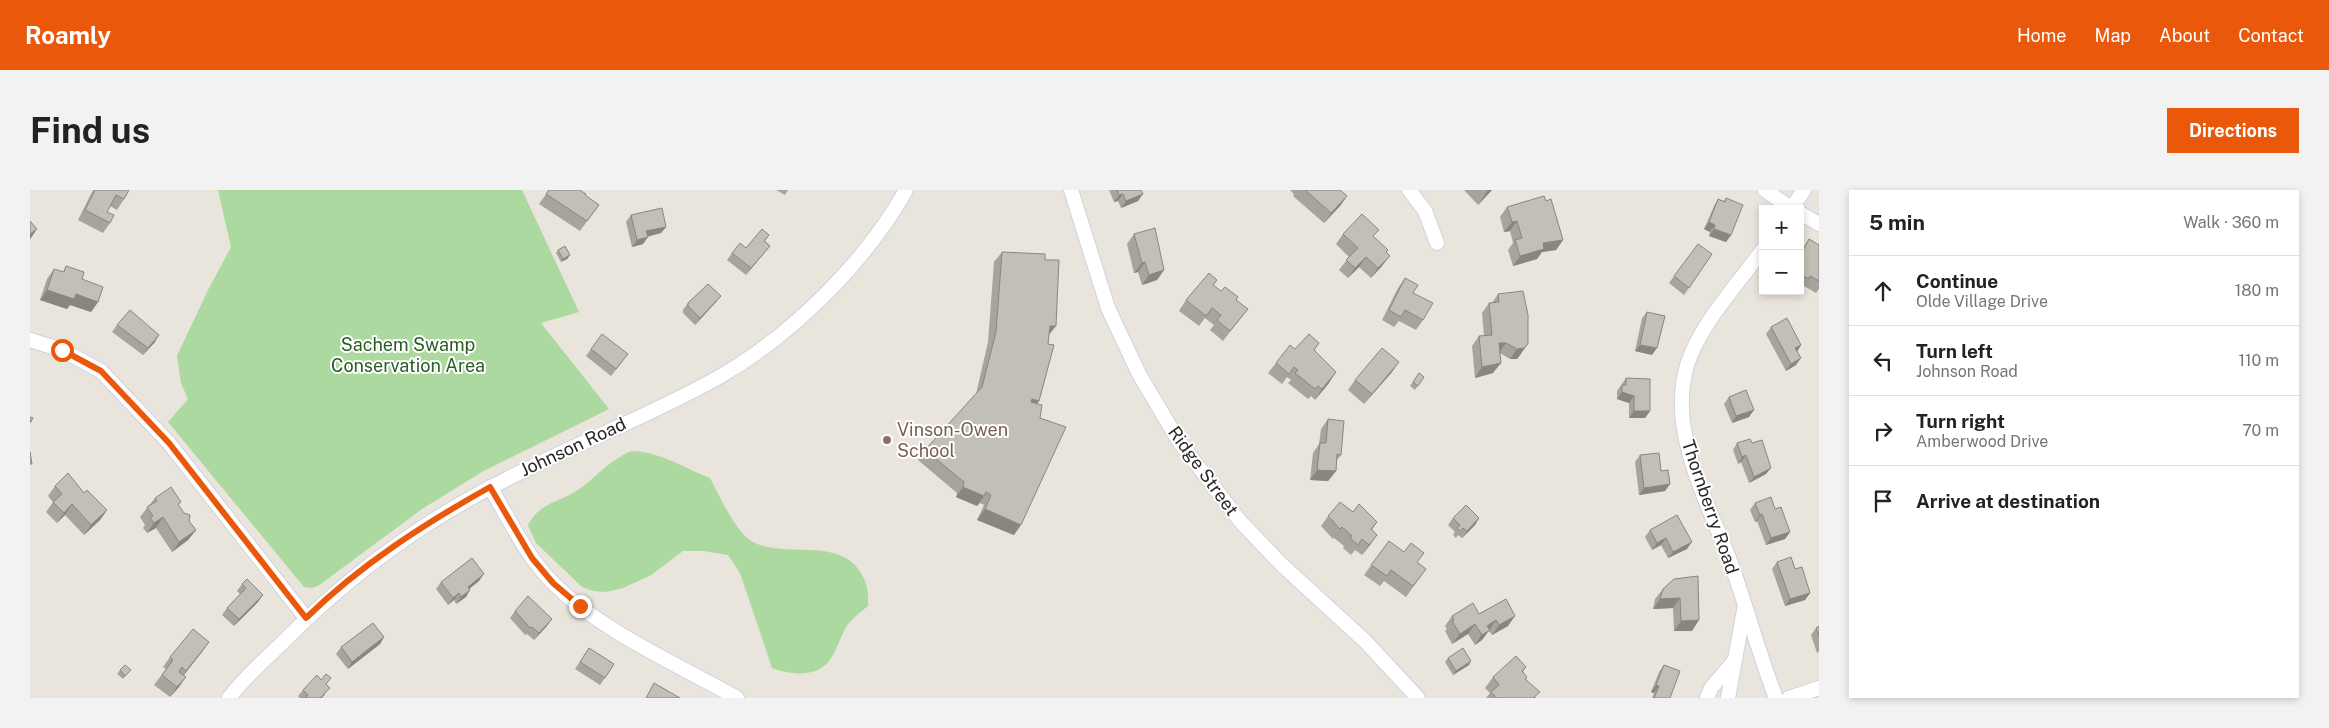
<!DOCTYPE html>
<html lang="en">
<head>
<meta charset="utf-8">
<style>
	:root { --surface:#fff; --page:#f2f2f2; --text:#222; --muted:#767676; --line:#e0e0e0; --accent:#ea580c }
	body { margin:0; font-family:"Public Sans",sans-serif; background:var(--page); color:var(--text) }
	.controls { position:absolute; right:15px; top:15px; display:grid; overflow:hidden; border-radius:0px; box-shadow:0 2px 8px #0003 }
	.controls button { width:45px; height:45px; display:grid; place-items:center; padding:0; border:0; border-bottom:1px solid var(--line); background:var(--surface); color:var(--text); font:25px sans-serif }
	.stop { position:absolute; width:15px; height:15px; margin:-11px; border:4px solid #ea580c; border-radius:50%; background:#fff }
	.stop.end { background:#ea580c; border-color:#fff; box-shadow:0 1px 5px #0008 }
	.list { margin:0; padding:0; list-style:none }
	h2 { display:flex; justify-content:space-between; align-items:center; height:65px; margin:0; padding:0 20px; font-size:21px }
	h2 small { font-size:16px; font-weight:400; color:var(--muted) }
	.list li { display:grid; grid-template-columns:32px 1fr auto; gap:15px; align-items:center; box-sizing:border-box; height:70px; padding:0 20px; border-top:1px solid var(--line) }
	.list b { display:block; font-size:19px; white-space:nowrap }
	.list p { margin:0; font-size:16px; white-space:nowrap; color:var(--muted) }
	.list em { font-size:16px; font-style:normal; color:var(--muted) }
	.icon { flex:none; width:28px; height:28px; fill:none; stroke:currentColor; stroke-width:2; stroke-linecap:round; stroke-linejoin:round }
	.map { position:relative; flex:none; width:1789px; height:508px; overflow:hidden; border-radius:0px }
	header { display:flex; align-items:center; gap:30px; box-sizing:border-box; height:70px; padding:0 25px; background:var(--accent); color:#fff }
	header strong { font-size:24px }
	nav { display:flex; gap:28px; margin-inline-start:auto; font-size:18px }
	.intro { display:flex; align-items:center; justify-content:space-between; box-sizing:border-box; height:120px; padding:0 30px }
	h1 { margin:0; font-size:35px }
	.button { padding:12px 22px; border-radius:0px; background:var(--accent); color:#fff; font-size:18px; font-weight:700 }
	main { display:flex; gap:30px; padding:0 30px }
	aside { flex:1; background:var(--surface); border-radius:0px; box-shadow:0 2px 8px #0003 }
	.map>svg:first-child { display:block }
	.green { fill:#acd99f }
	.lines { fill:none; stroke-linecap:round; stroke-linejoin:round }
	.minor-casing { stroke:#d1d2df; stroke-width:16 }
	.minor { stroke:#fff; stroke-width:14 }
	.wall { fill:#a7a49d }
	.shaded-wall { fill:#888680 }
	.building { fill:#c2bfb7; stroke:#888680 }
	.route { stroke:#ea580c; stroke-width:6 }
	.education-dot { fill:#8d6e63; stroke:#fff; stroke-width:2 }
	.labels { text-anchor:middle; stroke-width:4; stroke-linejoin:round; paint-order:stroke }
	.park-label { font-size:18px; fill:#275c22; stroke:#fff }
	.education-label { font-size:18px; fill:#785e54; stroke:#fff; text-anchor:start }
	.street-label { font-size:18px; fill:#282828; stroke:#fff }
</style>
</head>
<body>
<header>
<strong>Roamly</strong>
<nav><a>Home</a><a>Map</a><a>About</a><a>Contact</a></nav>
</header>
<div class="intro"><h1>Find us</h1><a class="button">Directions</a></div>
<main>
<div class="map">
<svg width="1789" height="508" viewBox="0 0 1789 508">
	<rect width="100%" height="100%" fill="#e9e5dc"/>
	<path class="green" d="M188 0H492L549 122 511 133 579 219 452 282 392 319 288 396 282 398 274 397 138 232 158 209 151 193 147 166 178 100 201 57Z
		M602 261C631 262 654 278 680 288 689 305 707 346 725 353 758 368 806 348 829 380 837 392 839 401 838 416 831 422 821 429 816 437 811 446 808 456 803 465 791 488 763 486 742 478L710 383 698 365 674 361H653L621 385 593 398 575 402 563 401 552 397 506 353 498 335C510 312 530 312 548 300 567 287 580 269 602 261Z"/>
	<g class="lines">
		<g class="minor-casing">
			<path id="minor" d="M1041 0 1078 118 1109 184 1148 250 1210 331 1252 375 1335 451 1388 508
				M1379 0 1395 21 1407 53
				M1735 0 1762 19
				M1761 19 1774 0
				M1770 23 1789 34
				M1733 59C1709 93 1679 124 1662 162 1632 229 1675 306 1699 368 1716 414 1728 462 1746 508
				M0 150 32 160 71 181 139 253 276 428
				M460 297C480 330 496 366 523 393 572 442 647 474 707 508
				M199 508C213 489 232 472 250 455 316 388 390 332 475 290 545 254 620 226 689 187 762 145 835 73 876 0
				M1677 508 1681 498 1705 470
				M1698 508 1714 420
				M1759 508 1789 498"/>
		</g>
		<use href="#minor" class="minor"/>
	</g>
	<path class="wall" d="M63 0H99L94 9 87 20 80 16 77 22 80 33 73 43 48 30Z
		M519 0 555 5 569 15 550 41 509 14Z
		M746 0H758L755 5Z
		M1079 0H1111L1108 11 1091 18 1088 11 1084 12Z
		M1260 0H1310L1317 6 1310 16 1294 33 1263 6 1264 4Z
		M1434 0H1462L1448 15Z
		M1696 8 1701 45 1696 52 1679 46 1680 42 1674 39 1684 16 1688 9 1694 11Z
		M1516 11 1533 50 1526 60 1512 62 1507 69 1483 76 1478 60 1483 53 1480 41 1474 42 1470 27 1477 17Z
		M601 25 636 37 631 43 617 47 613 54 602 57 596 32Z
		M1104 44 1134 80 1127 90 1112 95 1108 82 1104 83 1097 54Z
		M1313 44 1344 47 1356 63 1352 76 1341 88 1329 77 1318 88 1309 80 1319 67 1306 54Z
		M739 45 735 51 740 56 716 85 697 70 702 63 716 58Z
		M1779 49 1789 55V99L1786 103 1774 96 1771 99 1770 98V63Z
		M528 60 540 65 537 69 531 72 526 63Z
		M972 62 1019 145 1009 211 1006 214 984 345 947 330 954 315 950 313 947 316 926 307 927 303 888 270 895 260 946 204 958 152 964 72Z
		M1682 64 1654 105 1639 93 1644 86Z
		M36 76 52 89 68 112 61 122 40 115 37 119 10 110 17 89 24 79 33 82Z
		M1375 88 1383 103 1393 130 1386 140 1369 131 1364 137 1352 130 1368 98Z
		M1187 90 1183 95 1191 101 1206 110 1218 119 1193 151 1180 140 1184 135 1175 128 1169 136 1149 121 1156 110Z
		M1468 104 1491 164 1487 169H1480L1470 163 1463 183 1445 188 1442 156 1449 146H1454L1452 123 1459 113H1462Z
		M686 112 665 135 653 123V120L658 113Z
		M1617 122 1622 165 1605 161 1612 128Z
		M87 135 125 152 113 165 82 142Z
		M1741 137 1767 161 1766 175 1756 181 1736 144Z
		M561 159 593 171 581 186 556 166Z
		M1265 159 1284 160 1299 193 1285 210 1281 206 1278 209 1258 193 1261 190 1257 187 1252 194 1238 183 1246 173Z
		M1362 182 1334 214 1318 200 1325 190Z
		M1389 183 1394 187 1385 200 1380 196Z
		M1596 188 1620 221 1615 228H1599V213L1587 209V201Z
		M1699 207 1719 227 1702 233 1694 214Z
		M1298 229 1311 265 1306 271V281L1298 291 1280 290 1283 263 1289 254 1291 239Z
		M1707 253 1736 284 1719 293 1711 272 1708 274 1703 260Z
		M1610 265 1631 281 1640 294 1635 301 1609 305 1605 272Z
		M25 296 54 303 77 320 70 330 54 345 35 325 27 333 16 322 23 312 18 306Z
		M125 308 159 331 166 340 158 350 142 362 126 338 117 343 113 338 115 335 110 327Z
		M1725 313 1745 319 1760 342 1755 349 1736 355 1727 331 1725 332 1720 320Z
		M1323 322 1347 332 1342 340 1340 355 1332 365 1325 360 1321 365 1313 358 1314 356 1304 348 1303 349 1291 336 1298 326Z
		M1423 328H1449L1445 335 1432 348 1428 345 1426 348 1423 345 1425 342 1418 335Z
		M1620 340 1657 359 1638 368 1631 355 1622 360 1615 347Z
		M1359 351 1396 379 1376 407 1354 391 1350 396 1334 385Z
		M1747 372 1765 379 1780 403 1775 410 1755 416 1742 379Z
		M1644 389 1662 441H1644L1643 418 1623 419 1625 409 1633 399Z
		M449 391 439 399 436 407 426 414 424 410 418 415 406 399 411 392Z
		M212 394 228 412 204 436 192 425 197 418 210 404 207 401Z
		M1476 409 1478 436 1462 445 1459 441 1452 450 1445 455 1438 444 1422 454 1415 441 1417 439 1415 436 1422 426 1449 424Z
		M485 421 517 436 504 450 497 444 495 445 480 428Z
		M1789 436V462L1787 463 1781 445 1786 438Z
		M354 447 350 454 318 479 306 464 311 457Z
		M179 452 154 485 149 497 140 507 124 495 136 479 133 477 140 467Z
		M559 458 584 474 570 495 545 479Z
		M1418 468 1439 475 1423 485 1415 472Z
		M1634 475 1640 508H1622L1624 503 1621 502 1629 482Z
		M1496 477 1493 482 1506 508H1456L1460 503 1455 498 1463 487Z
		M90 480 98 483 93 489 87 484Z
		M297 494 295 505 292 508H270L268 506 273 500Z"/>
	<path class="shaded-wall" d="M1458 0H1462L1448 15 1457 1Z
		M1093 4 1088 11 1084 12 1089 5Z
		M1113 4 1108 11 1091 18 1096 11Z
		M1317 6 1310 16 1294 33 1301 23Z
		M1487 31 1480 41 1474 42 1482 32Z
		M1679 32 1685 35 1680 42 1674 39Z
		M636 37 631 43 611 48 616 41Z
		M7 39 1 48 0 49V44Z
		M1684 39 1701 45 1696 52 1679 46Z
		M618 47 613 54 602 57 607 50Z
		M1533 50 1526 60 1512 62 1507 69 1483 76 1490 66 1513 53Z
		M740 56 735 62 716 85 721 78Z
		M540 65 537 69 531 72 533 69Z
		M1360 66 1352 76 1341 88 1348 78Z
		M1336 67 1329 77 1318 88 1325 78Z
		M1115 72 1108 82 1104 83 1112 73Z
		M1134 80 1127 90 1112 95 1119 85Z
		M17 100 46 104 68 112 61 122 40 115 37 119 10 110Z
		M691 106 686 112 665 135 670 128Z
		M1020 136H1026L1018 146Z
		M129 145 125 152 113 165 118 158Z
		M1469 153H1476L1469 163Z
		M1498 154 1487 169H1480L1487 159Z
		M1610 155 1627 158 1622 165 1605 161Z
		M1771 155 1767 162 1765 158Z
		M1771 168 1766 175 1756 181 1761 174Z
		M1369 172 1362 182 1334 214 1342 204Z
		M1471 173 1463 183 1445 188 1452 177Z
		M1306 182 1299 193 1285 210 1292 199Z
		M1592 202 1604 206 1599 213 1587 209Z
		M1002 209 1009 211 1001 221 995 219Z
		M1724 220 1719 227 1702 233 1706 226Z
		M1604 221H1620L1615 228H1599Z
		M1716 265 1711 272 1708 274 1712 267Z
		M1741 278 1736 284 1719 293 1724 287Z
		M1287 280 1306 281 1298 291 1280 290Z
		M1640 294 1635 301 1609 305 1614 298Z
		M933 297 954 306 947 316 926 307Z
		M42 314 35 325 27 333 34 323Z
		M955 319 991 335 984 345 947 330Z
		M77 320 70 330 54 345 61 335Z
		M1732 324 1727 331 1725 332 1730 325Z
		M133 327 126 338 117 343 124 333Z
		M1449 328 1445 335 1432 348 1437 341Z
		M166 340 158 350 142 362 149 352Z
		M1760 342 1755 349 1736 355 1741 348Z
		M1347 345 1340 355 1332 365 1339 355Z
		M1636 348 1631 355 1622 360 1627 353Z
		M1662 352 1657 359 1638 368 1643 362Z
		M454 384 449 391 433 404 438 397Z
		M440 400 436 407 426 414 431 407Z
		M429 403 424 410 418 415 423 408Z
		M1780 403 1775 410 1755 416 1760 409Z
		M233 405 228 412 204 436 209 429Z
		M1650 408 1643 418 1623 419 1630 409Z
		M1485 426 1478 436 1462 445 1469 435Z
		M522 429 517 436 504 450 509 443Z
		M1466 430 1452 450 1445 455 1457 436Z
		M1669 430 1662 441H1644L1651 431Z
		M1445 434 1438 444 1422 454 1430 444Z
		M354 447 350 454 318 479 322 472Z
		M179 452 172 462 149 491 156 481Z
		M1441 471 1439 475 1423 485 1426 481Z
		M156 487 149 497 140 507 147 497Z
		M1626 495 1629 496 1624 503 1621 502Z"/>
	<path class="building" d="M65 0H99L94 9 86 5 77 22 84 25 80 33 55 20Z
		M519 0H550L556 4 555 5 569 15 557 31 516 4Z
		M1087 0H1111L1113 4 1096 11 1093 4 1089 5Z
		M1275 0H1310L1317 6 1301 23Z
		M1514 6 1516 11 1521 9 1533 50 1513 53 1514 59 1490 66 1485 50 1492 48 1487 31 1482 32 1477 17Z
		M1696 8 1713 15 1701 45 1684 39 1685 35 1679 32 1688 9 1695 12Z
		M632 18 636 37 616 41 618 47 607 50 601 25Z
		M1332 24 1349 40 1343 46 1358 60 1356 62 1360 66 1348 78 1336 67 1325 78 1316 70 1328 58 1313 44Z
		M0 31 7 39 0 44Z
		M1125 38 1134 80 1119 85 1115 72 1112 73 1104 44Z
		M732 39 739 45 734 51 740 56 721 78 702 63 710 53 716 58Z
		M1779 49 1789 55V91L1780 86 1779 89 1770 84V65Z
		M1668 54 1682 64 1659 98 1644 86Z
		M535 56 540 65 533 69 528 60Z
		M972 62 1015 64V70H1029L1026 136H1020L1018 154 1024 155 1009 211 1002 209 1001 212 1012 215 1010 228 1036 237 991 335 955 319 961 305 956 302 954 306 933 297 934 292 895 260 952 197 966 142Z
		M36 76 54 82 52 89 73 97 68 112 46 104 44 109 17 100 24 79 34 82Z
		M1179 83 1187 90 1183 95 1191 101 1195 97 1208 107 1206 110 1218 119 1200 141 1187 130 1191 125 1182 118 1176 126 1156 110Z
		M1375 88 1388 95 1383 103 1403 113 1393 130 1375 120 1371 127 1359 120Z
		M678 94 691 106 670 128 658 116V113Z
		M1493 101 1498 125V154L1494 158 1487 159 1476 153H1469L1471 173 1452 177 1449 146 1462 145 1459 113 1469 112 1468 104Z
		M100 120 129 145 118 158 87 135Z
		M1617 122 1635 126 1627 158 1610 155Z
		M1757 128 1771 155 1765 158 1771 168 1761 174 1741 137Z
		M572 144 598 164 586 179 561 159Z
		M1279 144 1289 153 1284 160 1306 182 1292 199 1288 196 1285 199 1265 183 1268 180 1264 177 1259 184 1246 173 1260 155 1265 159Z
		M1352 158 1369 172 1342 204 1325 190Z
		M1389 183 1394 187 1388 196 1383 192Z
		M1596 188 1620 189V221H1604V206L1592 202V195H1596Z
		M1716 200 1724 220 1706 226 1699 207Z
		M0 227 3 228 0 233Z
		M1298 229 1314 231 1311 265 1307 264 1306 281 1287 280 1290 253H1296Z
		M1720 249 1722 253 1732 250 1741 278 1724 287 1716 265 1712 267 1707 253Z
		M0 262 2 274H0Z
		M1629 263 1631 281 1638 280 1640 294 1614 298 1610 265Z
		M38 283 54 303 57 300 77 320 61 335 42 314 34 323 23 312 32 304 25 296Z
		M141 297 151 312 148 314 154 323 160 325 159 331 166 340 149 352 133 327 124 333 120 328 123 326 117 317 127 311 125 308Z
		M1741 307 1745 319 1751 317 1760 342 1741 348 1732 324 1730 325 1725 313Z
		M1310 312 1323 322 1329 314 1347 332 1341 339 1347 345 1339 355 1332 349 1328 355 1320 348 1322 346 1312 337 1310 339 1298 326Z
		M1436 315 1449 328 1437 341 1433 338 1430 341 1427 338 1430 335 1423 328Z
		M1647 325 1662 352 1643 362 1636 348 1627 353 1620 340Z
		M1359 351 1374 362 1381 353 1394 363 1387 372 1396 379 1383 396 1361 380 1357 386 1341 375Z
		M1761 367 1765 379 1772 377 1780 403 1760 409 1747 372Z
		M442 368 454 384 438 397 440 400 431 407 429 403 423 408 411 392Z
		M1668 386 1669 430 1651 431 1650 408 1630 409 1633 399 1644 389Z
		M217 389 233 405 209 429 197 418 216 398 212 394Z
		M498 406 522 429 509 443 502 437 500 438 485 421Z
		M1476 409 1485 426 1469 435 1466 430 1457 436 1460 440 1452 445 1445 434 1430 444 1422 431 1424 430 1422 426 1443 413 1449 424Z
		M343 433 354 447 322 472 311 457Z
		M1789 436V446L1786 438Z
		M163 439 179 452 156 481 152 477 149 482 156 487 147 497 132 485 143 470 140 467Z
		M559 458 584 474 575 488 550 472Z
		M1433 458 1441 471 1426 481 1418 468Z
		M1486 466 1496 477 1492 481 1497 487 1495 489 1510 502 1504 507 1505 508H1467L1461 502 1469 495 1463 487Z
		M95 475 101 480 95 486 90 480Z
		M1634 475 1650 481 1640 508H1624L1629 496 1626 495Z
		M296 484 301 488 296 494 300 498 290 508H275L278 505 273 500 287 485 291 490Z
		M624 493 650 508H616Z"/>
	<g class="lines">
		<path class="route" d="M32 160 71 181 139 253 276 428C330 375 394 334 460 297L502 368 523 393 550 416"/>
	</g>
	<circle class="education-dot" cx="857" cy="250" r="5"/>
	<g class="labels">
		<g class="park-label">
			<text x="378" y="161">Sachem Swamp<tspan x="378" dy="21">Conservation Area</tspan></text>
		</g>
		<g class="education-label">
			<text x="867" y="246">Vinson-Owen<tspan x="867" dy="21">School</tspan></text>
		</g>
		<g class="street-label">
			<text transform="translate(543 257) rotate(-25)" y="6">Johnson Road</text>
			<text transform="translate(1173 281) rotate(54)" y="6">Ridge Street</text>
			<text transform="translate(1680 317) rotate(71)" y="6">Thornberry Road</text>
		</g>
	</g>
</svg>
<div class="controls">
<button>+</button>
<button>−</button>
</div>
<div class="stop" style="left:32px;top:160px"></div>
<div class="stop end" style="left:550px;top:416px"></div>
</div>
<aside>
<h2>5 min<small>Walk · 360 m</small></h2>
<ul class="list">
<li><svg class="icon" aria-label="ahead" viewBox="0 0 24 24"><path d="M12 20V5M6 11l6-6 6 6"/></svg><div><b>Continue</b><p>Olde Village Drive</p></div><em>180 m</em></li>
<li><svg class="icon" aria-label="left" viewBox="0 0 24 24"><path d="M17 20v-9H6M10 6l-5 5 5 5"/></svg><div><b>Turn left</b><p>Johnson Road</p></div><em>110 m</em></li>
<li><svg class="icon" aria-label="right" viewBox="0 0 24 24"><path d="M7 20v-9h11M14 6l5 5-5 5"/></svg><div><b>Turn right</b><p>Amberwood Drive</p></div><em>70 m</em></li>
<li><svg class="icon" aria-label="arrive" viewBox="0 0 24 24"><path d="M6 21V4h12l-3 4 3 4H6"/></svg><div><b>Arrive at destination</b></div></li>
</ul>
</aside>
</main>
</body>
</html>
